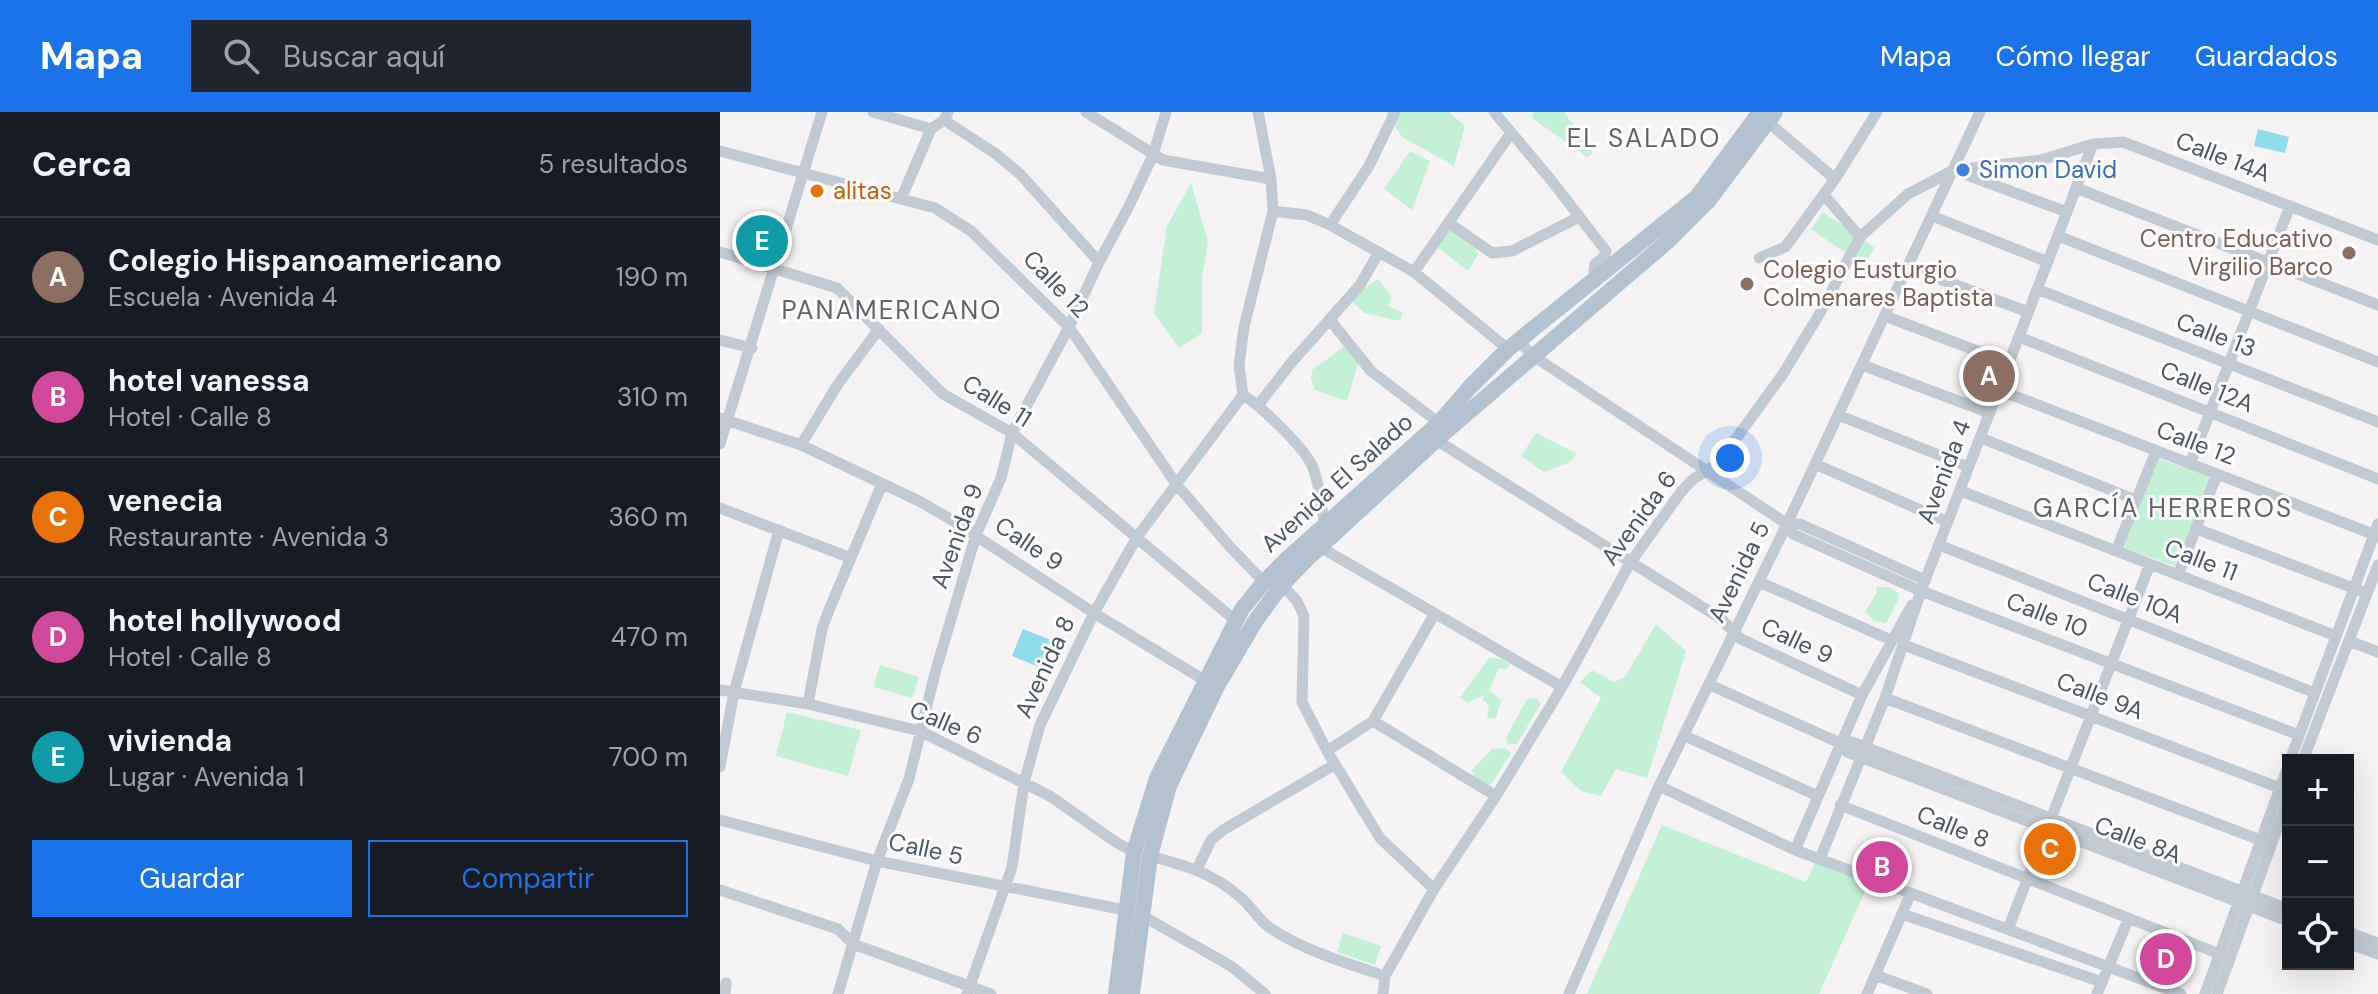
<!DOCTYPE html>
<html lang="es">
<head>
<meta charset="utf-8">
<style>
	:root { --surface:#171b24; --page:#20242c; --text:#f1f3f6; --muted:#9ea1a6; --line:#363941; --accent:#1a73e8 }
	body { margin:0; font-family:"DM Sans",sans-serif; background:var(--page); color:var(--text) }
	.controls { position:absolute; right:24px; bottom:24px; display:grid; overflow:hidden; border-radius:0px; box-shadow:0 8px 32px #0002 }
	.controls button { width:72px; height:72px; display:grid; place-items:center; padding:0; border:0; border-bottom:2px solid var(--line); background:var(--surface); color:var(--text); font:40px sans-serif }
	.you { position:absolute; left:1010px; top:346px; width:28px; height:28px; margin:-20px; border:6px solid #fff; border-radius:50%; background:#1a73e8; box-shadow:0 0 0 12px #1a73e833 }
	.badge { display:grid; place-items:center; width:52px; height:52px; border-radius:50%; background:var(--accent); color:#fff; font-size:26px; font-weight:700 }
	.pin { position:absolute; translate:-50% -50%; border:4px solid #fff; box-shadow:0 2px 8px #0006 }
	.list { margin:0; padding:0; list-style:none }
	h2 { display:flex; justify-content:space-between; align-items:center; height:104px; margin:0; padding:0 32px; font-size:34px }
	h2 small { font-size:26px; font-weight:400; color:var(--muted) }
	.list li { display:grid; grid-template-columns:52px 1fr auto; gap:24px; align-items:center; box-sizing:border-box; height:120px; padding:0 32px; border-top:2px solid var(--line) }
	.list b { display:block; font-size:30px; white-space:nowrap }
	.list p { margin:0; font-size:26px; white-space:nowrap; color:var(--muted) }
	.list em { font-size:26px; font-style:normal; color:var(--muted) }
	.actions { display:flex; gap:16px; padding:24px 32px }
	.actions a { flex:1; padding:18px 0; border:2px solid var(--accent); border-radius:0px; text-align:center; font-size:28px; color:var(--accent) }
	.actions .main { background:var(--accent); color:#fff }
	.icon { flex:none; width:44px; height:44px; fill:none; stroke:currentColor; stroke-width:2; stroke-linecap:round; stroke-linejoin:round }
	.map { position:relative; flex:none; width:1658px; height:882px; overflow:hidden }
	header { display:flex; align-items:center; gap:48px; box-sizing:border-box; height:112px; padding:0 40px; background:var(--accent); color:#fff }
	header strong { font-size:38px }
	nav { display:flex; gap:44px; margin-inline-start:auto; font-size:28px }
	.search { width:560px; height:72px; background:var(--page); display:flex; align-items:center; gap:20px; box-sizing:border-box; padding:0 28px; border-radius:0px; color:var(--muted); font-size:30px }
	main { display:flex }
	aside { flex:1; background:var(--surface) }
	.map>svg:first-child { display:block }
	.green { fill:#c3f1d5 }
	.water { fill:#90daee }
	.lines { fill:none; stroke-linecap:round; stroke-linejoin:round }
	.street { stroke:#c1cad2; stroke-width:11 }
	.primary { stroke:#b3c2d1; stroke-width:16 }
	.shop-dot { fill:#3f7fe0; stroke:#fff; stroke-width:3 }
	.food-dot { fill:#e8710a; stroke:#fff; stroke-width:3 }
	.education-dot { fill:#8d6e63; stroke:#fff; stroke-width:3 }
	.labels { text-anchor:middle; stroke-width:6; stroke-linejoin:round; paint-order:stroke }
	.street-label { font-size:24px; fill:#4a5661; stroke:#fff }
	.shop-label { font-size:24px; fill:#366cbe; stroke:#fff; text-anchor:start }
	.food-label { font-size:24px; fill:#c56008; stroke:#fff; text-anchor:start }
	.education-label { font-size:24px; fill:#785e54; stroke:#fff; text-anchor:end }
	.neighbourhood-label { font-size:26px; letter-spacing:2px; fill:#5f6368; stroke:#fff }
</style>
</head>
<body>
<header>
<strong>Mapa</strong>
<div class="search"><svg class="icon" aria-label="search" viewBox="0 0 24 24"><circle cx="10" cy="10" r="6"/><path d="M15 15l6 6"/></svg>Buscar aquí</div>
<nav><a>Mapa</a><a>Cómo llegar</a><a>Guardados</a></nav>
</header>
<main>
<aside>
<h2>Cerca<small>5 resultados</small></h2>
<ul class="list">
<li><span class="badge" style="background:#8d6e63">A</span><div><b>Colegio Hispanoamericano</b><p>Escuela · Avenida 4</p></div><em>190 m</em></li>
<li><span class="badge" style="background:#d1479c">B</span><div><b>hotel vanessa</b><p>Hotel · Calle 8</p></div><em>310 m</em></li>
<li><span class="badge" style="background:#e8710a">C</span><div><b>venecia</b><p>Restaurante · Avenida 3</p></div><em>360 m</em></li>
<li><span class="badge" style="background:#d1479c">D</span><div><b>hotel hollywood</b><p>Hotel · Calle 8</p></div><em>470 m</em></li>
<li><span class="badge" style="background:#0f9aa8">E</span><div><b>vivienda</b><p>Lugar · Avenida 1</p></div><em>700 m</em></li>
</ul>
<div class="actions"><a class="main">Guardar</a><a>Compartir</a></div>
</aside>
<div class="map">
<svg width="1658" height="882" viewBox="0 0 1658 882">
	<rect width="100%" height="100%" fill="#f5f3f3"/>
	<path class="green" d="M666 0H729L745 14 734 54 682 25Z
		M814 0H844L873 41 867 45 812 6Z
		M690 39 710 49 692 98 664 77Z
		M471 71 488 130 482 165V221L459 236 434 201 447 114Z
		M1103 100 1155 136 1143 153 1091 117Z
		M732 115 752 129 758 142 748 159 717 135Z
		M658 167 672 185 668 194 683 201 680 209 644 201 630 187Z
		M625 234 638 251 627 289 595 278 591 267 592 258Z
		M816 321 857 342 850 350 824 360 801 344Z
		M1430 344 1491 365 1455 454 1404 436Z
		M1156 475H1169L1179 482V487L1166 511 1154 509 1145 500 1157 480Z
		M936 512 966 539 927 666 896 657 881 684 861 679 841 660 881 586 860 570 872 558 894 570 905 565Z
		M769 546 782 547 790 552 787 557 779 556 769 578 781 588 776 606H767L769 593 763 588 764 583 747 591 740 585Z
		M160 553 199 565 192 586 153 575Z
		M816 586 821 591 797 632H788L786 626 807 587Z
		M67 600 141 618 128 664 56 644Z
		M785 636 791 641 768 677 757 670 752 658 772 637Z
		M942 713 1086 770 1097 747 1150 768 1099 882H867Z
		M623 821 661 834 655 853 617 840Z"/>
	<path class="water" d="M1538 17 1569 25 1565 41 1534 34Z
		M303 517 331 528 319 555 292 544Z"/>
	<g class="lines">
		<path class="street" d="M153 0 211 17
			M366 0 443 48 551 67
			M774 0 831 68 886 139 884 145 875 152 874 159 877 168
			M224 8 276 42 300 62 379 150
			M1048 10 1115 67
			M0 39 215 96 251 119 349 215 457 373 511 436 544 470
			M1239 60 1347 100
			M1356 76 1658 193
			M1104 83 1140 125
			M181 87 211 17 224 8 228 0
			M553 99 587 103 610 113 694 160 788 237
			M1212 104 1328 150
			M729 111 772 141 792 139 859 105
			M610 113 649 54 675 0
			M1338 124 1658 250
			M0 140 117 176 223 282 292 321 516 509
			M1039 146 1065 135 1072 126 1115 67 1157 0
			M1188 155 1308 200
			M694 160 791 21
			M1317 177 1658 310
			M1165 204 1289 251
			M610 208 651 259 719 311
			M1299 225 1658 367
			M0 228 32 236
			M799 229 812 243 1067 412 1073 422 1201 479 1579 623
			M1142 253 1270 301
			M1279 278 1658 424
			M523 283 519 253 524 215 553 99 551 67 538 0
			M523 283C540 293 587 338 593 356 600 373 601 395 605 413
			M539 292 571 251 640 173 659 140
			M1118 303 1249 355
			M0 306 81 333 199 389 227 405 374 501 489 571
			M1261 326 1416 388
			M716 328 1000 506 1021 527 1142 583
			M0 332 102 0
			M81 333 118 272 159 217
			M1095 352 1228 410
			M1470 352 1570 94
			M1241 379 1616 524
			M0 396 131 446
			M1067 412H1080L1205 468
			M1477 417 1641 479
			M1219 433 1595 581
			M600 435 842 575
			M1396 439 1436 339
			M1458 463 1497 362
			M1039 470 1171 528
			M562 473 577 489 584 504 582 590 607 639 660 726 714 777
			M1629 529 1658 540
			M1184 533 1560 676
			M990 573 1120 631 1127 640 1568 809
			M0 578 88 592 200 619 330 684 397 731 414 740
			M1165 586 1551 732
			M88 592 102 517 109 498 162 372
			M653 609 776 684
			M965 624 1098 684
			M1120 631 1132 630 1568 797
			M607 639 653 609 714 503
			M1570 648 1658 412
			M1583 648 1658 453
			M0 655 14 580 59 418
			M939 674 1075 738 1461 882
			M1120 693 1510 846
			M0 708 157 749 405 798
			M1075 738 1142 583 1192 493
			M430 744C464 753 493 761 520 785 531 794 539 808 550 816 585 839 626 851 665 864
			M1100 747 1165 586 1201 479 1373 32
			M477 757 491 728 503 718 614 653
			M0 778 118 817 133 832 271 882
			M1182 802 1382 870
			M421 803 511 854 545 882
			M1288 817 1430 452
			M1628 820 1658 831
			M1628 831 1658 842
			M1155 863 1207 882
			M5 882 6 871
			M118 882 157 749 189 667 215 561 256 423 281 366 292 321 349 215 379 150 410 92 433 43 446 0
			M247 882 292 755 304 671 320 613 374 501 417 425 523 283
			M663 882 665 864 714 777 776 684 842 575 910 451 961 380 972 368 999 350 1063 262 1100 201 1140 125 1188 82 1234 58 1321 48 1373 32 1403 30 1658 128
			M849 882 939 674 1067 412 1260 0
			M1147 882 1191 781
			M1377 882 1408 808
			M1485 882 1568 654
			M1497 882 1568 687"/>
		<path class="primary" d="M396 882 414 740 437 666 522 497 544 470 567 447 719 311 750 275 788 237 977 85 1040 0
			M412 882 430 744 449 674 496 576 536 508 562 473 588 446 716 328 948 129 989 88 1055 0"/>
	</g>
	<circle class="shop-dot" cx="1243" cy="58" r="8"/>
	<circle class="food-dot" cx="97" cy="79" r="8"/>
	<g class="education-dot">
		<circle cx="1629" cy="141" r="8"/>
		<circle cx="1027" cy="172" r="8"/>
	</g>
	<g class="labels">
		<g class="street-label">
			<text transform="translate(1503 45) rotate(21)" y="8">Calle 14A</text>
			<text transform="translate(336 172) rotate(46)" y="8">Calle 12</text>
			<text transform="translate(1496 223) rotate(21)" y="8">Calle 13</text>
			<text transform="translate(1487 275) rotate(22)" y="8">Calle 12A</text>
			<text transform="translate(277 289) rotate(32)" y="8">Calle 11</text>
			<text transform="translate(1476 331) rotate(21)" y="8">Calle 12</text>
			<text transform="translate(1224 360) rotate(-69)" y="8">Avenida 4</text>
			<text transform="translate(617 371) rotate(-42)" y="8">Avenida El Salado</text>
			<text transform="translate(919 406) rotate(-54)" y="8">Avenida 6</text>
			<text transform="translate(237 424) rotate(-70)" y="8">Avenida 9</text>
			<text transform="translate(309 432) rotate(34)" y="8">Calle 9</text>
			<text transform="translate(1481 448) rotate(21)" y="8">Calle 11</text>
			<text transform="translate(1019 460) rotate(-64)" y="8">Avenida 5</text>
			<text transform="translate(1415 486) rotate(21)" y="8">Calle 10A</text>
			<text transform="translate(1327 503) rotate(21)" y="8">Calle 10</text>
			<text transform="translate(1077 529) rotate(25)" y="8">Calle 9</text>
			<text transform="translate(325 555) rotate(-65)" y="8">Avenida 8</text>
			<text transform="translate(1380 584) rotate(21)" y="8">Calle 9A</text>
			<text transform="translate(226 611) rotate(23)" y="8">Calle 6</text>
			<text transform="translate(1233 715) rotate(22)" y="8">Calle 8</text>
			<text transform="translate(1418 728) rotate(21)" y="8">Calle 8A</text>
			<text transform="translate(206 737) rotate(12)" y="8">Calle 5</text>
		</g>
		<g class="shop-label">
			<text x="1259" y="66">Simon David</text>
		</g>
		<g class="food-label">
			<text x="113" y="87">alitas</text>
		</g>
		<g class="education-label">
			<text x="1613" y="135">Centro Educativo<tspan x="1613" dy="28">Virgilio Barco</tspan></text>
			<text x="1043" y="166" text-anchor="start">Colegio Eusturgio<tspan x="1043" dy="28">Colmenares Baptista</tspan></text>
		</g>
		<g class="neighbourhood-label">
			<text x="924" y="35">EL SALADO</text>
			<text x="172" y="207">PANAMERICANO</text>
			<text x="1443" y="405">GARCÍA HERREROS</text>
		</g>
	</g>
</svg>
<div class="controls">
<button>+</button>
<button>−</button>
<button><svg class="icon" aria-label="locate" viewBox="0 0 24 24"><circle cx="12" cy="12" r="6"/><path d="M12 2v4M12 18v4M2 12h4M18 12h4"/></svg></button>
</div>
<div class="you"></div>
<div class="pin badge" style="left:1269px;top:264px;background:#8d6e63">A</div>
<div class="pin badge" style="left:1162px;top:755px;background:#d1479c">B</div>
<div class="pin badge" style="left:1330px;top:737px;background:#e8710a">C</div>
<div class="pin badge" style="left:1446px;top:847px;background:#d1479c">D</div>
<div class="pin badge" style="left:42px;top:129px;background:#0f9aa8">E</div>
</div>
</main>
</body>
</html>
